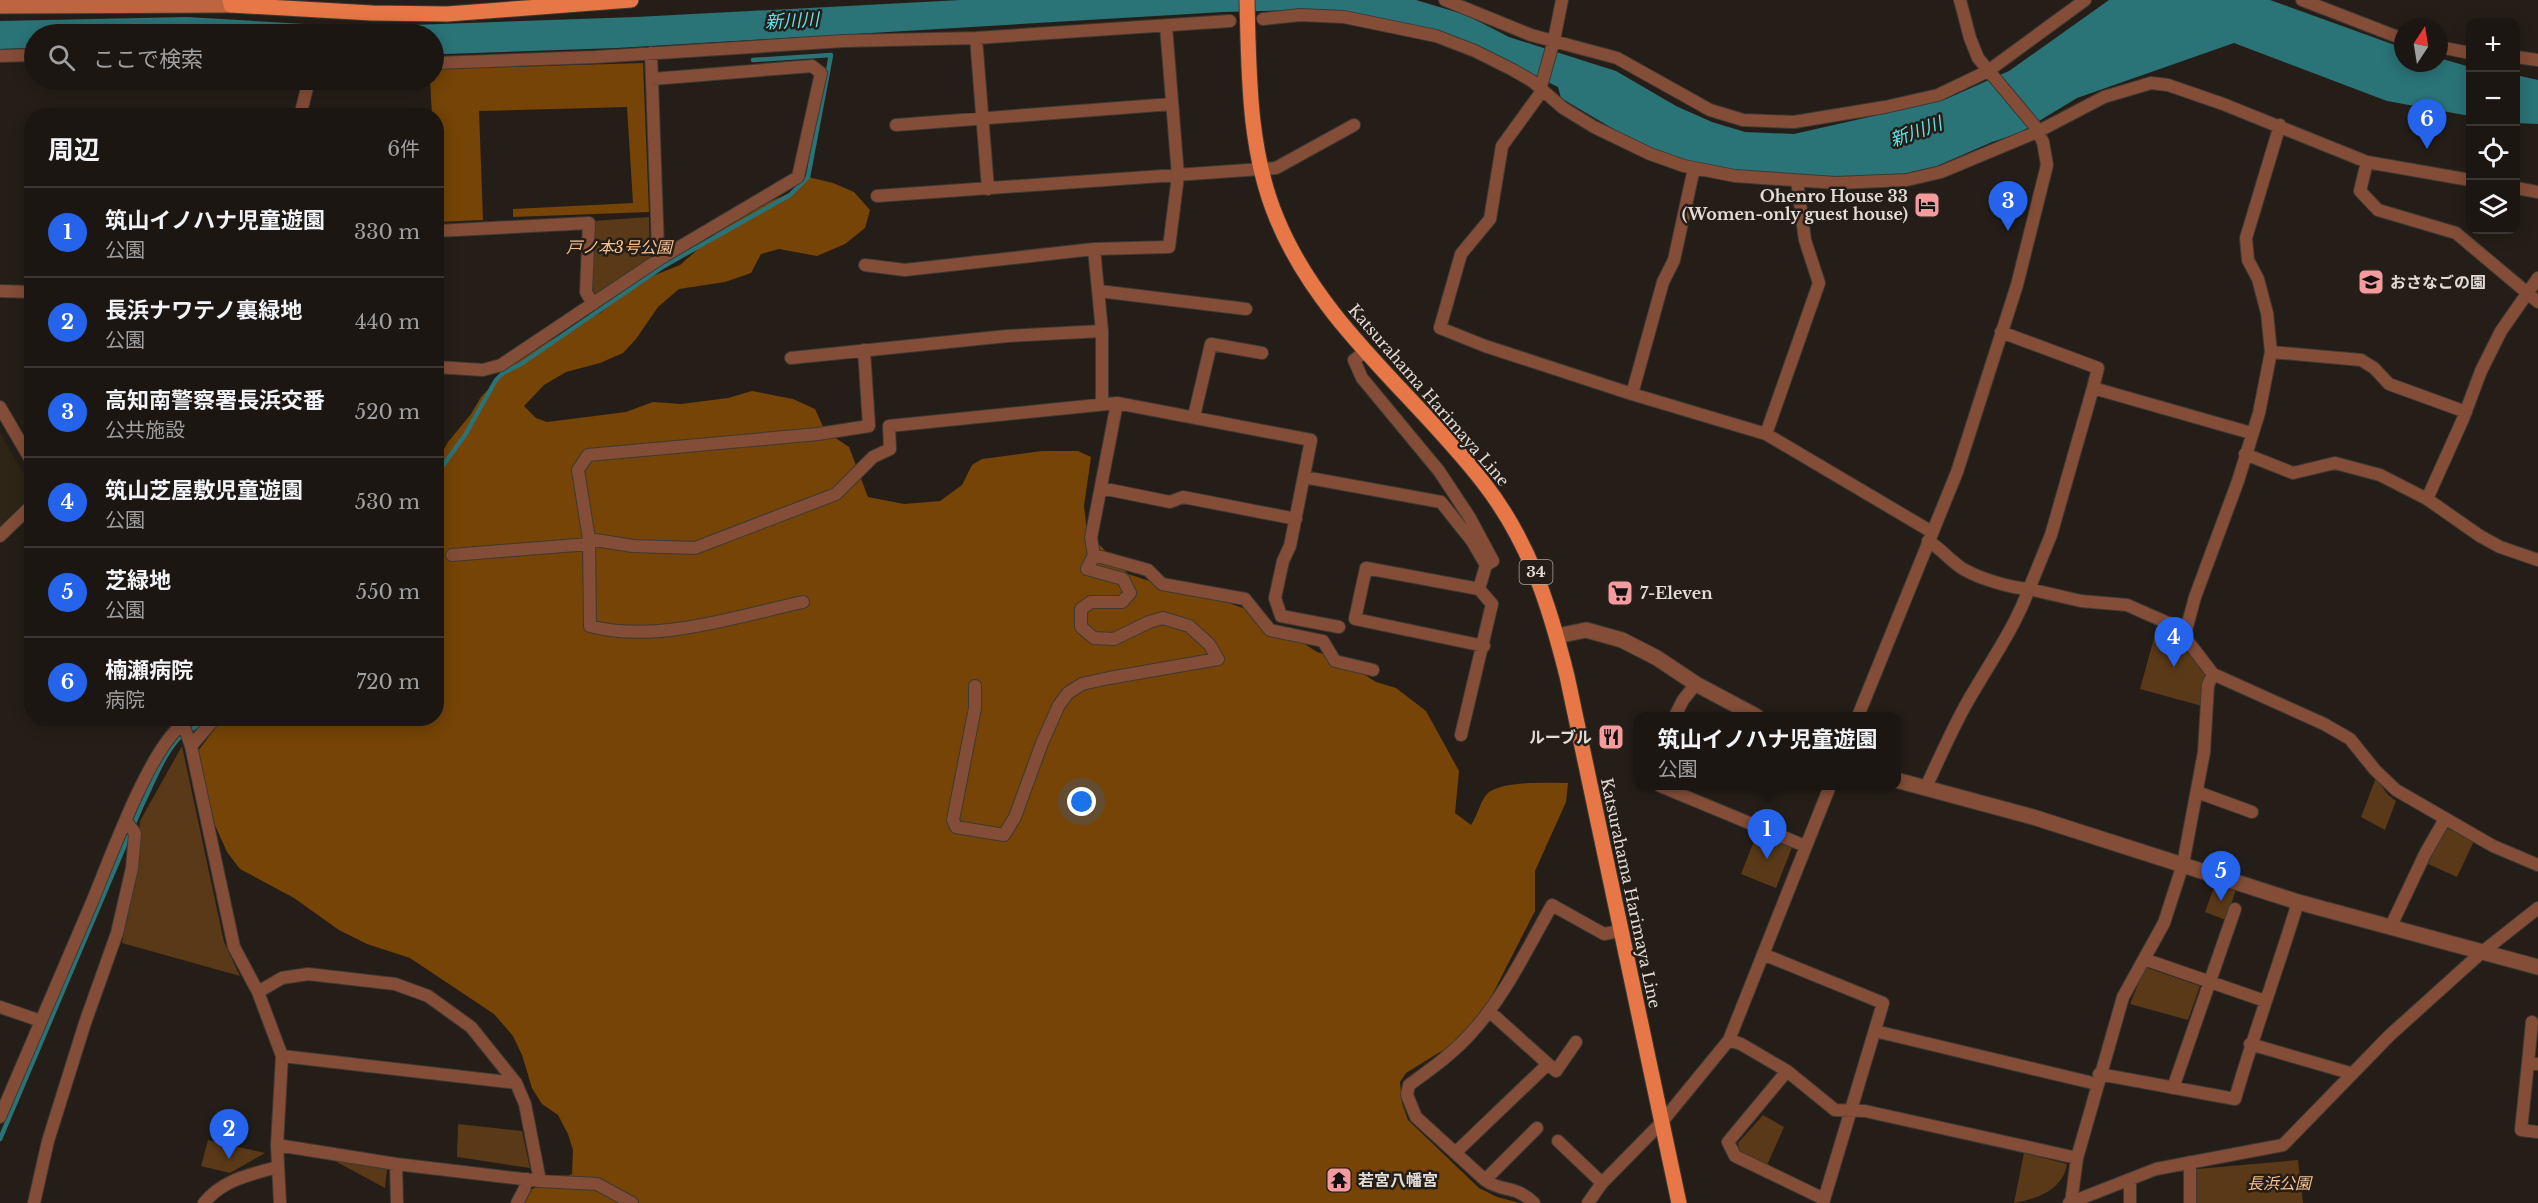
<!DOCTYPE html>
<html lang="ja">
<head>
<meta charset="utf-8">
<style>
	:root { --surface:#1c1612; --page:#251f1b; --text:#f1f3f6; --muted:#a09f9f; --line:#3a3532; --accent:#2563eb }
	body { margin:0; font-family:"Libre Baskerville","Noto Sans JP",serif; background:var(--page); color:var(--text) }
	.controls { position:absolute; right:18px; top:18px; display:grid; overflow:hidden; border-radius:12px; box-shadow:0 3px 15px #0003 }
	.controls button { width:54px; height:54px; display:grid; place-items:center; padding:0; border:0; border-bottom:2px solid var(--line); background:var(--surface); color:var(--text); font:30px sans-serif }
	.compass { position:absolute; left:2394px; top:18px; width:54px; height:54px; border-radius:50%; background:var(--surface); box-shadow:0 3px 15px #0003; rotate:12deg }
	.you { position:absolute; left:1082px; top:802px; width:21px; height:21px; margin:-15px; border:4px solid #fff; border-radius:50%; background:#1a73e8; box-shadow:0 0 0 9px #1a73e833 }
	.badge { display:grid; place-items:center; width:39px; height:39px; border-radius:50%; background:var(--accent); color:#fff; font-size:20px; font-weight:700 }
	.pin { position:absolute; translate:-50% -50px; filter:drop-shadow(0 2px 3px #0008) }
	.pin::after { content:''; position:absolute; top:32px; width:21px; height:18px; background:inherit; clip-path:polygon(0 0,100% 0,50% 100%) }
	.popup { position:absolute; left:1634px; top:712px; width:267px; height:78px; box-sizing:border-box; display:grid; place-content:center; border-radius:12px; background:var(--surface); filter:drop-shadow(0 2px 4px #0005); font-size:20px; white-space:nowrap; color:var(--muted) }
	.popup b { font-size:22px; color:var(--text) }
	.popup::after { content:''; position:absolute; left:50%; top:100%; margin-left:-12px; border:12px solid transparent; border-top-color:var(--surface) }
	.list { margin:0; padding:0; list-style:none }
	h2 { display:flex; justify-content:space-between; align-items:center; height:78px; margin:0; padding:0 24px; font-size:26px }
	h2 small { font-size:20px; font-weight:400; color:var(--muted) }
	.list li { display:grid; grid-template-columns:39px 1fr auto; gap:18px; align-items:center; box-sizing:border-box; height:90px; padding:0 24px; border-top:2px solid var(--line) }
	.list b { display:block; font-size:22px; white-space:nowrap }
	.list p { margin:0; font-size:20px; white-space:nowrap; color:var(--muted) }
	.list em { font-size:20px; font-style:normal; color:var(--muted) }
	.icon { flex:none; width:33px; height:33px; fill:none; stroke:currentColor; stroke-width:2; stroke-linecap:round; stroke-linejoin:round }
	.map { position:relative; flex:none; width:2538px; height:1203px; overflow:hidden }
	.search { position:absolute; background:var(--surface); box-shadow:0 3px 15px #0003; left:24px; top:24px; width:420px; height:66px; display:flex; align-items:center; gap:15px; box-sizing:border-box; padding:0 21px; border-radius:33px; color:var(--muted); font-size:22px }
	.panel { position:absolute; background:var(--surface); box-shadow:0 3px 15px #0003; left:24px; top:108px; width:420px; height:618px; border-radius:24px }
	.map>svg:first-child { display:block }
	.commercial { fill:#2f2516 }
	.green { fill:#593917 }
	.forest { fill:#754406 }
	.water { fill:#2a7477 }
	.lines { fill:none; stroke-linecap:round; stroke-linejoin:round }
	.stream { stroke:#2a7477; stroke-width:4.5 }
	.minor-casing { stroke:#3f3933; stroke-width:14 }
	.tertiary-casing { stroke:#3f3933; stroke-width:17 }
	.secondary-casing { stroke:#3f3933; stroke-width:17 }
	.primary-casing { stroke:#3f3933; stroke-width:17 }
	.minor { stroke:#834d37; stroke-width:12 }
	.tertiary { stroke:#834d37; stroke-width:15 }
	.secondary { stroke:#bc6540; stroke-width:15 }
	.primary { stroke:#e77746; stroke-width:15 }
	.labels { text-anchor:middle; stroke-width:5; stroke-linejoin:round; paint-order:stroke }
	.shield { fill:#251e18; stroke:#a9a39e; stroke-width:1.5 }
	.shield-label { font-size:15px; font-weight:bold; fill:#e1dcd8 }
	.poi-label { font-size:16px; font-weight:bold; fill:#e1dcd8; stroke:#251e18; text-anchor:start }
	.park-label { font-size:16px; font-style:italic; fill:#f7c18f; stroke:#251e18 }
	.street-label { font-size:16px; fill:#e1dcd8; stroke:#251e18 }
	.water-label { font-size:18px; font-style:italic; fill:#5be7ec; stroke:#251e18 }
</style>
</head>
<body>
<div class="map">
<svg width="2538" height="1203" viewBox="0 0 2538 1203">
	<rect width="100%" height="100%" fill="#251e18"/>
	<path class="commercial" d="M0 433 32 488 31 495 0 526Z"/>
	<path class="green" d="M649 217 650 258 595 294 591 284 593 221Z
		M2156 631 2176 636 2206 674 2202 706 2140 689Z
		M182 746 224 942 240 976 122 943 138 852 140 821Z
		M2376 778 2388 795 2396 801 2385 830 2361 817Z
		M2445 827 2474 841 2457 877 2428 864Z
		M1758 831 1793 845 1776 888 1741 874Z
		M2216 882 2236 889 2226 920 2205 912Z
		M2145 967 2200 986 2188 1020 2130 1004Z
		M1763 1115 1784 1127 1767 1165 1740 1153 1738 1143Z
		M458 1124 522 1131 530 1168 457 1157Z
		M208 1140 265 1153 230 1173 201 1166Z
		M2024 1153 2067 1164C2063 1190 2037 1199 2014 1203Z
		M333 1160 387 1168 385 1188Z
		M2298 1160 2303 1203H2197V1169Z"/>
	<path class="forest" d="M643 63 649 212 513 217V209L633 203 627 107 479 111 483 220 437 222 436 116 432 115 430 80H434V69Z
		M808 177 833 183 854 192 870 210 865 228 845 244 817 256 779 249 761 254 751 273 725 282 679 289 658 307 636 339 623 353 600 363 566 372 544 385 524 406 536 418 547 422 626 412 653 402 681 404 728 398 752 391 793 399 815 409 825 431 849 447 868 497 904 504 940 501 962 485 972 465 982 459 1042 451H1078L1091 457 1084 506 1087 532 1128 574 1159 584 1198 592 1257 613 1317 652 1340 659 1376 682 1396 688 1426 711 1459 771 1455 813 1471 825C1477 816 1480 803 1486 795 1499 780 1548 783 1568 783L1566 802 1535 871V911L1488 1003 1453 1047 1440 1052 1406 1073 1400 1082 1402 1103 1408 1120 1479 1188 1497 1197 1520 1203H524L532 1189 572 1174 573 1150 568 1134 558 1115 542 1104 532 1088 522 1055 513 1036 494 1014 410 958 367 944 339 930 294 898 240 869 227 852 202 796 195 755 222 719 436 718 437 462 448 442 471 414 481 397 518 358 600 313 625 293 655 275 680 265 738 214 793 192Z"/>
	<path class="water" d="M961 0H1416L1466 15 1509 37 1616 71 1676 106 1712 122 1745 132 1794 134 1944 100 2009 71 2109 0H2270L2403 48V63H2439V58L2470 67V116L2387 101 2234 43 2077 98 2019 133 1992 142 1937 166 1899 175 1824 177 1727 172 1688 163 1632 140 1561 98 1558 87 1461 39 1381 18 1344 12 1304 10 1223 12 617 48 446 54H434V34H34V48L0 49V21L187 17 356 27 636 17Z
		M2516 75 2538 80V124L2516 123Z"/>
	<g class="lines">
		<path class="stream" d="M436 475 465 435 496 380 503 373 521 364 664 266 790 195 808 177 831 55 753 60
			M0 1139 141 807C152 785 162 757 178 739 186 730 198 729 205 718"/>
		<g class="minor-casing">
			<path id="minor" d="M1445 0 1531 35 1617 58 1710 110 1743 120 1794 122 1885 107 1938 95 1988 71 2085 0
				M2302 0 2403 39
				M1263 19 1300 15 1344 17 1436 36 1475 51 1513 70 1532 81 1563 108 1594 127 1650 154 1684 166 1735 176 1836 183 1907 180 1941 172 2037 132 2104 97 2151 83 2168 85 2223 104 2367 162 2470 180
				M976 38 988 189
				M2439 47 2470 53
				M651 53 658 249 661 258
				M0 56 34 55
				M2516 57 2538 60
				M434 63 595 57 844 41 976 38 1230 21
				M1538 86 1542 83 1554 40 1562 0
				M1542 91 1502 146 1490 219 1461 254 1440 328 1485 346 1632 394 1766 434 1932 532
				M300 116 309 80
				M896 125 1172 104
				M2367 162 2360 191 2378 210 2456 233 2538 302
				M2516 188 2538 192
				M877 196 1276 168 1354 125
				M436 231 589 223 586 292 593 304
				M1094 249 1102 331V403
				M865 265 905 270 1094 249 1169 247 1178 176 1166 26
				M0 291 32 292
				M1099 291 1246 309
				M2001 332 2098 368 2093 388 2251 433
				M2271 352 2361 360 2374 368 2389 384 2466 412
				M791 358 1007 336 1102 331
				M436 367 483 370 501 365 661 258 798 177 821 73 812 66 652 79
				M1632 394 1663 282 1674 260 1694 168
				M0 407 32 462
				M1194 416 1211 344 1262 353
				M1766 434 1819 283 1805 240 1797 181
				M2245 454 2293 473 2335 463 2380 475 2427 499 2480 536 2500 547 2538 560
				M1304 477 1441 502 1472 541 1486 565 1493 561 1470 518 1439 471 1362 378 1354 360 1365 352
				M1101 488 1170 502 1183 497 1296 519
				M2427 499 2463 419 2481 371 2501 331 2538 278
				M0 536 32 505
				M589 539 633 546 695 548 836 494 873 457 890 449 889 426 1117 403 1311 440 1290 546 1283 561 1275 598 1281 616 1339 627
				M1928 541C1942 549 1952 563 1965 570 1981 579 2011 588 2029 589L2051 535 2093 388
				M452 555 589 544
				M1094 555 1148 570 1162 584 1245 599 1270 630 1323 641 1335 661 1373 670
				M1479 589 1486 565
				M803 602C738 616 656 644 590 626L589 539 578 470 588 455 818 434 869 426 864 350
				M2184 638 2195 597 2238 481 2259 413 2271 352 2267 313 2258 279 2248 260 2246 238 2280 125
				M975 686V708L953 820 956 827 1004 835 1015 817 1042 743 1059 705 1068 693 1082 684 1109 678 1218 659 1209 644 1189 626 1163 618 1149 622 1114 639 1094 638 1081 627V609L1091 602H1122L1130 593 1123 579 1087 569 1094 555 1091 538 1117 403
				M1675 716 1683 700 1696 684
				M1858 716 1957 472 2017 285 2047 165 2043 142 2034 125 1978 58 1970 38 1960 0
				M181 718 191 746 234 947 258 992 282 1056 277 1145 280 1203
				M1461 735 1492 604 1479 589 1366 568 1355 619 1484 646
				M191 746 215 718
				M1660 786 1805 846
				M1926 787C1938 761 1950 734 1964 708 1986 668 2013 632 2029 589L2081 601 2127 605 2177 627 2213 674 2324 724 2350 739 2375 770 2396 790 2493 846 2538 865
				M2197 792 2252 812
				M2390 928 2425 854 2445 819
				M1765 955 1883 1003 1823 1203
				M2144 959 2265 1001
				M258 992 282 978 308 974 395 984 428 996 471 1027 516 1083 525 1104 540 1181
				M0 1007 41 1021
				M1875 1031 2097 1084
				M1729 1040 1741 1044 1787 1071 1835 1110 1865 1111 2077 1158
				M2250 1044 2350 1073
				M282 1056 516 1083
				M2528 1063 2532 1022
				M1548 1064 1556 1071 1576 1042
				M2538 1064 2528 1063 2521 1130 2538 1132
				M1787 1071 1728 1142 1735 1156 1824 1199
				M2099 1074 2235 1099C2254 1033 2278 968 2298 902
				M2173 1088 2235 909
				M0 1117C31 1045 61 973 92 902 110 859 149 749 183 724
				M1558 1141 1602 1183
				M277 1145 396 1164 540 1181 597 1184 632 1203
				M1455 1153 1548 1064 1489 1011
				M2190 1162V1203
				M396 1164 397 1203
				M1485 1180 1537 1128
				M2130 1180V1203
				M34 1203 48 1141 85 1023 117 933 132 868 135 833 126 821
				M204 1203C222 1180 251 1174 278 1167
				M517 1203 524 1190 527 1179
				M1534 1203C1514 1184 1503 1193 1485 1180L1416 1117 1407 1095 1409 1085C1431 1069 1455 1052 1473 1031 1506 994 1528 947 1552 905L1604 934 1620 931
				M1588 1203 1602 1183 1661 1123 1729 1040 1830 786
				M2069 1203 2156 1169 2283 1145 2390 1035 2481 953 2538 908
				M2071 1203 2077 1158 2123 997 2164 923 2183 864 2204 752 2208 685 2213 674"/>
		</g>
		<g class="tertiary-casing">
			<path id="tertiary" d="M1557 636 1586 630 1622 640 1657 658 1696 684 1756 716
				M1896 780 2033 817 2298 902 2538 967"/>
		</g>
		<g class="secondary-casing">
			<path id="secondary" d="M0 6 231 5"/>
		</g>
		<g class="primary-casing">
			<path id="primary" d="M230 0 231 5 372 13 447 14 631 0
				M1247 0C1249 73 1248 150 1277 219 1320 324 1415 394 1483 482 1529 541 1549 604 1567 676L1679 1203"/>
		</g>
		<use href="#minor" class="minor"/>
		<use href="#tertiary" class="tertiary"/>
		<use href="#secondary" class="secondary"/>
		<use href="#primary" class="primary"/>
	</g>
	<defs>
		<g id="hotel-square" transform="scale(1.35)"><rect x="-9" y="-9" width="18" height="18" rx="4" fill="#f59b9e" stroke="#251e18"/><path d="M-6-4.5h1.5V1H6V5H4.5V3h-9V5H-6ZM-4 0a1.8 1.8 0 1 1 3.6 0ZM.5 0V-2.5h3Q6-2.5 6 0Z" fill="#111"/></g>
		<g id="school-square" transform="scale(1.35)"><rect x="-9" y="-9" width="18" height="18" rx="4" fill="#f59b9e" stroke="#251e18"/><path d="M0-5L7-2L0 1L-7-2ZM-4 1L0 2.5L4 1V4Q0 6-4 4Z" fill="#111"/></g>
		<g id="supermarket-square" transform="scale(1.35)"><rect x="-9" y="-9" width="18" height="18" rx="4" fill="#f59b9e" stroke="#251e18"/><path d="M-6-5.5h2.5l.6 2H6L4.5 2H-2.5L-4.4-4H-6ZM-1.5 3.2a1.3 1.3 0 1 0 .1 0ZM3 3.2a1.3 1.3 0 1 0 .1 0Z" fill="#111"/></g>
		<g id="restaurant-square" transform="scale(1.35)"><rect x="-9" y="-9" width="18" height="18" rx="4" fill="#f59b9e" stroke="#251e18"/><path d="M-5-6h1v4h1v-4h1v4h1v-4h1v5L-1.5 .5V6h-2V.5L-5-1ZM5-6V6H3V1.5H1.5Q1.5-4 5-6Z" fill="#111"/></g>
		<g id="temple-square" transform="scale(1.35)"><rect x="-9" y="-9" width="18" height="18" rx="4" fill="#f59b9e" stroke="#251e18"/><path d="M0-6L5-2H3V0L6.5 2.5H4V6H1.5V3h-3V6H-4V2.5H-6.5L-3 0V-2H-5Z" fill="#111"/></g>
	</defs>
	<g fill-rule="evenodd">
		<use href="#hotel-square" x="1927" y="205"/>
		<use href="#school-square" x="2371" y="282"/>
		<use href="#supermarket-square" x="1620" y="593"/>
		<use href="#restaurant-square" x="1611" y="737"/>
		<use href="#temple-square" x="1339" y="1180"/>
	</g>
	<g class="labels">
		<rect class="shield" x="1519.5" y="560" width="33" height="24" rx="4.5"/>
		<g class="shield-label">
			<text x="1536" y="577">34</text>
		</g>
		<g class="poi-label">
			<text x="1908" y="202" text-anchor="end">Ohenro House 33<tspan x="1908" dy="18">(Women-only guest house)</tspan></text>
			<text x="2390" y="288">おさなごの園</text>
			<text x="1640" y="599">7-Eleven</text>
			<text x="1592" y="743" text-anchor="end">ルーブル</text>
			<text x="1358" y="1186">若宮八幡宮</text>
		</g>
		<g class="park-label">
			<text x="619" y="253">戸ノ本3号公園</text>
			<text x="2279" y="1189">長浜公園</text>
		</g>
		<g class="street-label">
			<text transform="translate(1429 395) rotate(49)" y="6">Katsurahama Harimaya Line</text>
			<text transform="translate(1631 893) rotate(78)" y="6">Katsurahama Harimaya Line</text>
		</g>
		<g class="water-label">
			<text transform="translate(792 21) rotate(-3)" y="6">新川川</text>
			<text transform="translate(1916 132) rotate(-20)" y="6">新川川</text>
		</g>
	</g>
</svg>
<div class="controls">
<button>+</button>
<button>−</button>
<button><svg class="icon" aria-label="locate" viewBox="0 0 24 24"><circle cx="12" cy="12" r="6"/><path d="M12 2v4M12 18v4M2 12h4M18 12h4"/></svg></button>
<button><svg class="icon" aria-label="layers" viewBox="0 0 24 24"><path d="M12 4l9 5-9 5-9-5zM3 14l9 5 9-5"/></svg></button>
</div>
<svg class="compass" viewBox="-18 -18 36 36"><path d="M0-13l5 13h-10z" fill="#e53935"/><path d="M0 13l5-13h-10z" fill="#a09f9f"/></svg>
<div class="you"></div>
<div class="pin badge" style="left:1767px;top:859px">1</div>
<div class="popup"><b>筑山イノハナ児童遊園</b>公園</div>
<div class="pin badge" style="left:229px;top:1159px">2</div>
<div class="pin badge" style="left:2008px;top:231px">3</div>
<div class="pin badge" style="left:2174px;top:667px">4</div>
<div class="pin badge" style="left:2221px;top:901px">5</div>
<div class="pin badge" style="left:2427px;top:149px">6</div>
<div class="search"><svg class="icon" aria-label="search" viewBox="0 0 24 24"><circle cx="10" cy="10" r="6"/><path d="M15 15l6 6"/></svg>ここで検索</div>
<section class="panel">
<h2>周辺<small>6件</small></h2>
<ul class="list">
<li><span class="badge">1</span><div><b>筑山イノハナ児童遊園</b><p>公園</p></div><em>330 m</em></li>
<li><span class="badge">2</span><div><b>長浜ナワテノ裏緑地</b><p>公園</p></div><em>440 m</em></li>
<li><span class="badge">3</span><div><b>高知南警察署長浜交番</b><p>公共施設</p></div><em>520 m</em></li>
<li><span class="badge">4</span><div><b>筑山芝屋敷児童遊園</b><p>公園</p></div><em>530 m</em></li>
<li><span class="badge">5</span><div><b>芝緑地</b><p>公園</p></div><em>550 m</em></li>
<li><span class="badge">6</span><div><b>楠瀬病院</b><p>病院</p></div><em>720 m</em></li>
</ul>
</section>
</div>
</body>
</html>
